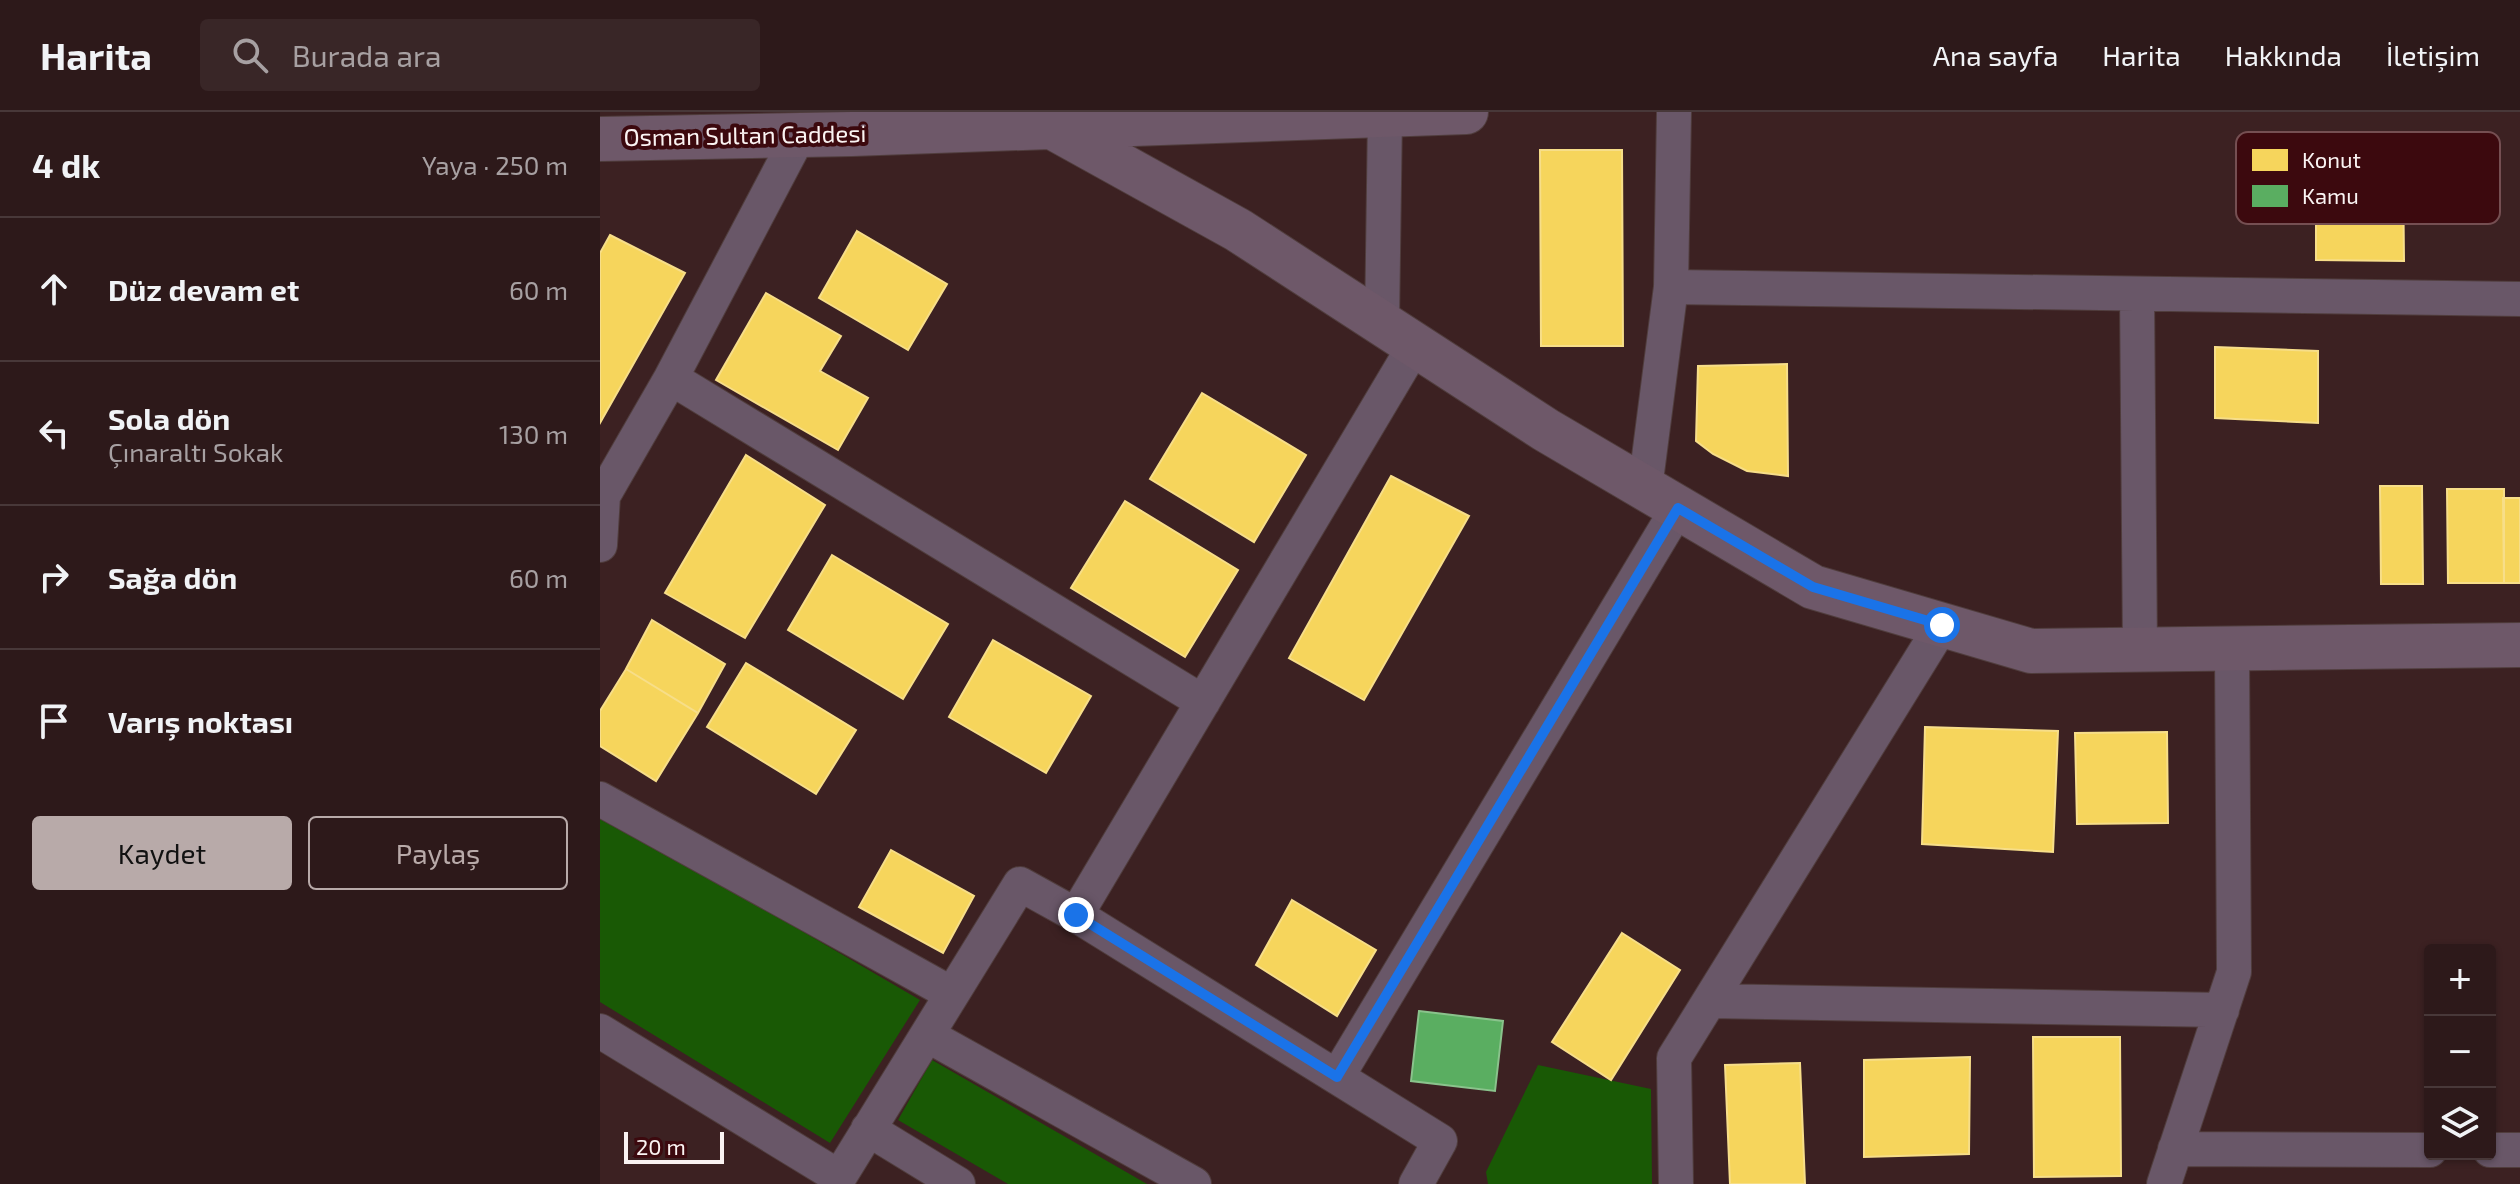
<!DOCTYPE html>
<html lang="tr">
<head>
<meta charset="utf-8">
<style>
	:root { --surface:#2d191a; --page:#392627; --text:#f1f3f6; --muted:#a7a0a2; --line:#483839; --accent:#b8aaa9 }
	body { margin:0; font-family:"Exo 2",sans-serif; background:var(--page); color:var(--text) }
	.controls { position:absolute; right:24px; bottom:24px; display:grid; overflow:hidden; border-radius:8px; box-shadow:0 2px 6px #0004 }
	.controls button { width:72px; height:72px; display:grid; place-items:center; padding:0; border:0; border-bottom:2px solid var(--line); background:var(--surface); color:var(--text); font:40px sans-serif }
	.scale { position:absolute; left:24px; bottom:20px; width:100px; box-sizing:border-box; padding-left:8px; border:4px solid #faf3f2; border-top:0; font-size:22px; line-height:28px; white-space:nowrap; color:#faf3f2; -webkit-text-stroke:6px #3c090e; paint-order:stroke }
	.stop { position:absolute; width:24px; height:24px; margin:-18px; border:6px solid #1a73e8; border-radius:50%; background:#fff }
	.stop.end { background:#1a73e8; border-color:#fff; box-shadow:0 2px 8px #0008 }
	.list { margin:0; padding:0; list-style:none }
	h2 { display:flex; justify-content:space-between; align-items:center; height:104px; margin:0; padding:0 32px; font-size:34px }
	h2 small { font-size:26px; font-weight:400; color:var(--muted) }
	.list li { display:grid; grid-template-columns:52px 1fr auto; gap:24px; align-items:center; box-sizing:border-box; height:144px; padding:0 32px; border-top:2px solid var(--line) }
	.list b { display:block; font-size:30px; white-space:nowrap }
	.list p { margin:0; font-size:26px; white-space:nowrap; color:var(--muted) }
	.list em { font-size:26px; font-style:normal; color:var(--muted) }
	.actions { display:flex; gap:16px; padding:24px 32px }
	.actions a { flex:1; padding:18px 0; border:2px solid var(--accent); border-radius:8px; text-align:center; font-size:28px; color:var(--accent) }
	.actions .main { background:var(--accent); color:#111 }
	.icon { flex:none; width:44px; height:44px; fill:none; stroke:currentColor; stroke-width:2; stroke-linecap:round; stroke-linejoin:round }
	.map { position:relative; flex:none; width:1920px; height:1072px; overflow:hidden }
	header { display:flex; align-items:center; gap:48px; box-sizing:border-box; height:112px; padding:0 40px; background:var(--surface); border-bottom:2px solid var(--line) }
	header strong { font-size:38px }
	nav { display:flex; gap:44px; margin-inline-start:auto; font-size:28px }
	.search { width:560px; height:72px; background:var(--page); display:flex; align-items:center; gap:20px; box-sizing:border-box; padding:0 28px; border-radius:8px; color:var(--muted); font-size:30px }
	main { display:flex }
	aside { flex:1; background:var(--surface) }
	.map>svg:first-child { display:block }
	.green { fill:#195905 }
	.homes { fill:#f6d55c; stroke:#f7de89; stroke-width:2 }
	.public { fill:#5aae61; stroke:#8ac38c; stroke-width:2 }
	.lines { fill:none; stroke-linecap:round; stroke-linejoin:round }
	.street-casing { stroke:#503d3d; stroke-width:36 }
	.secondary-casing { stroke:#503d3d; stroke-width:46 }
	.street { stroke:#695768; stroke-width:34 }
	.secondary { stroke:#6e5869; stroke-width:44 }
	.route { stroke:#1a73e8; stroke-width:10 }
	.labels { text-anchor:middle; stroke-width:8; stroke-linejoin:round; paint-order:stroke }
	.street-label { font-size:24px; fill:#faf3f2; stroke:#3c090e }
	.key { fill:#3c090e; stroke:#754f52; stroke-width:2 }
	.key-label { font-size:22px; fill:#faf3f2 }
</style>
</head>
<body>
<header>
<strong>Harita</strong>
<div class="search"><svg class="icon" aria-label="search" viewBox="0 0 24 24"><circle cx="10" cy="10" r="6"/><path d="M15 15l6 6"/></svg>Burada ara</div>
<nav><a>Ana sayfa</a><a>Harita</a><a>Hakkında</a><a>İletişim</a></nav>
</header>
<main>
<aside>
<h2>4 dk<small>Yaya · 250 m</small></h2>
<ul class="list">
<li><svg class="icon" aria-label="ahead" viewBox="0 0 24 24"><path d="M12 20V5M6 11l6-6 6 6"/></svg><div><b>Düz devam et</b></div><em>60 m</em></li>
<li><svg class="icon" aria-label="left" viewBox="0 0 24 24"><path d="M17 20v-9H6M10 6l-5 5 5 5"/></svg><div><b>Sola dön</b><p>Çınaraltı Sokak</p></div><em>130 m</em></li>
<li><svg class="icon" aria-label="right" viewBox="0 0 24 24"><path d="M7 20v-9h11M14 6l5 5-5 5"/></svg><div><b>Sağa dön</b></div><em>60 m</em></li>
<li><svg class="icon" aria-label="arrive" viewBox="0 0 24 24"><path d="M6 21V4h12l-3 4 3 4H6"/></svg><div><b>Varış noktası</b></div></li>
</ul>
<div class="actions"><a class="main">Kaydet</a><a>Paylaş</a></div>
</aside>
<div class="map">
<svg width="1920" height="1072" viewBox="0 0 1920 1072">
	<rect width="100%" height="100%" fill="#3c2122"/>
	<path class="green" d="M0 701 320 888 230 1031 0 890Z
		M332 948 547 1072H408L298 1008Z
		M938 953 1051 977 1052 1072H888L886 1060Z"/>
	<path class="homes" d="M940 38H1022L1023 234H941Z
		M1716 54 1803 55 1804 149 1716 148Z
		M257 119 347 172 308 238 219 186Z
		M10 123 85 161 0 311V141Z
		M166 181 241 224 220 259 268 286 238 338 116 268Z
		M1615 235 1718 239V311L1615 306Z
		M1187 252 1188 364 1147 359 1113 342 1096 329 1098 254Z
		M602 281 706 343 654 430 550 367Z
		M146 343 225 393 145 526 65 481Z
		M791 364 869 404 764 588 689 546Z
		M1780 374H1822L1823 472H1781Z
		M1847 377H1904V471H1848Z
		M1903 386H1920V471H1904Z
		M525 389 638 458 585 545 471 476Z
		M232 443 348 512 303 587 188 518Z
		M52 508 125 552 98 601 26 557Z
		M393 528 491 584 446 661 349 605Z
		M146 551 256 618 216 682 107 615Z
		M26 557 98 601 56 669 0 634V599Z
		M1325 615 1458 619 1453 740 1322 732Z
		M1567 620 1568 711 1477 712 1475 621Z
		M291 738 374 784 343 841 259 795Z
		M692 788 776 838 737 904 656 853Z
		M1022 821 1080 858 1011 968 952 930Z
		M1433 925H1520L1521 1064 1434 1065Z
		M1370 945 1369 1042 1264 1045V948Z
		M1200 951 1205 1072H1130L1125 953Z"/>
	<path class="public" d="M819 899 903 909 895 979 811 969Z"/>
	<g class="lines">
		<g class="street-casing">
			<path id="street" d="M199 23 71 266 603 590
				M1071 175 1074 0
				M1537 182 1540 538
				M782 212 785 3
				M1045 376 1071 175 1920 187
				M0 433 3 384 71 266
				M0 687 352 882
				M476 803 840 1029 816 1072
				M1110 889 1622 898
				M0 919 239 1065
				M327 923 594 1072
				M737 965 1078 396
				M268 1017 358 1072
				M1575 1037 1830 1038
				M1890 1038H1920
				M235 1072 420 772 476 803 815 233
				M1076 1072 1074 946 1342 513
				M1564 1072 1634 860 1632 537"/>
		</g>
		<g class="secondary-casing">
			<path id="secondary" d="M452 15 638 118 946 318 1213 475 1431 539 1920 533
				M0 27 252 22 866 0"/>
		</g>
		<use href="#street" class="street"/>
		<use href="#secondary" class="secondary"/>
	</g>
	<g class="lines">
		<path class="route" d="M476 803 737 965 1078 396 1213 475 1342 513"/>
	</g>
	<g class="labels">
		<g class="street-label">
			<text transform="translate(145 24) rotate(-1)" y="8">Osman Sultan Caddesi</text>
		</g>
	</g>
	<rect x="1636" y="20" width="264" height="92" rx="12" class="key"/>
	<rect x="1652" y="37" width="36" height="22" fill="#f6d55c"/>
	<rect x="1652" y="73" width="36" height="22" fill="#5aae61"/>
	<g class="key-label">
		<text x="1702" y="56">Konut</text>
		<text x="1702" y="92">Kamu</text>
	</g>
</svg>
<div class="controls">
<button>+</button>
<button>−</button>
<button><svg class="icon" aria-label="layers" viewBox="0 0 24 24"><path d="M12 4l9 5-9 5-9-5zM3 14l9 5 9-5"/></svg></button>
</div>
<div class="scale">20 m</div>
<div class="stop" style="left:1342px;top:513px"></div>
<div class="stop end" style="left:476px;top:803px"></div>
</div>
</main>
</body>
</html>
